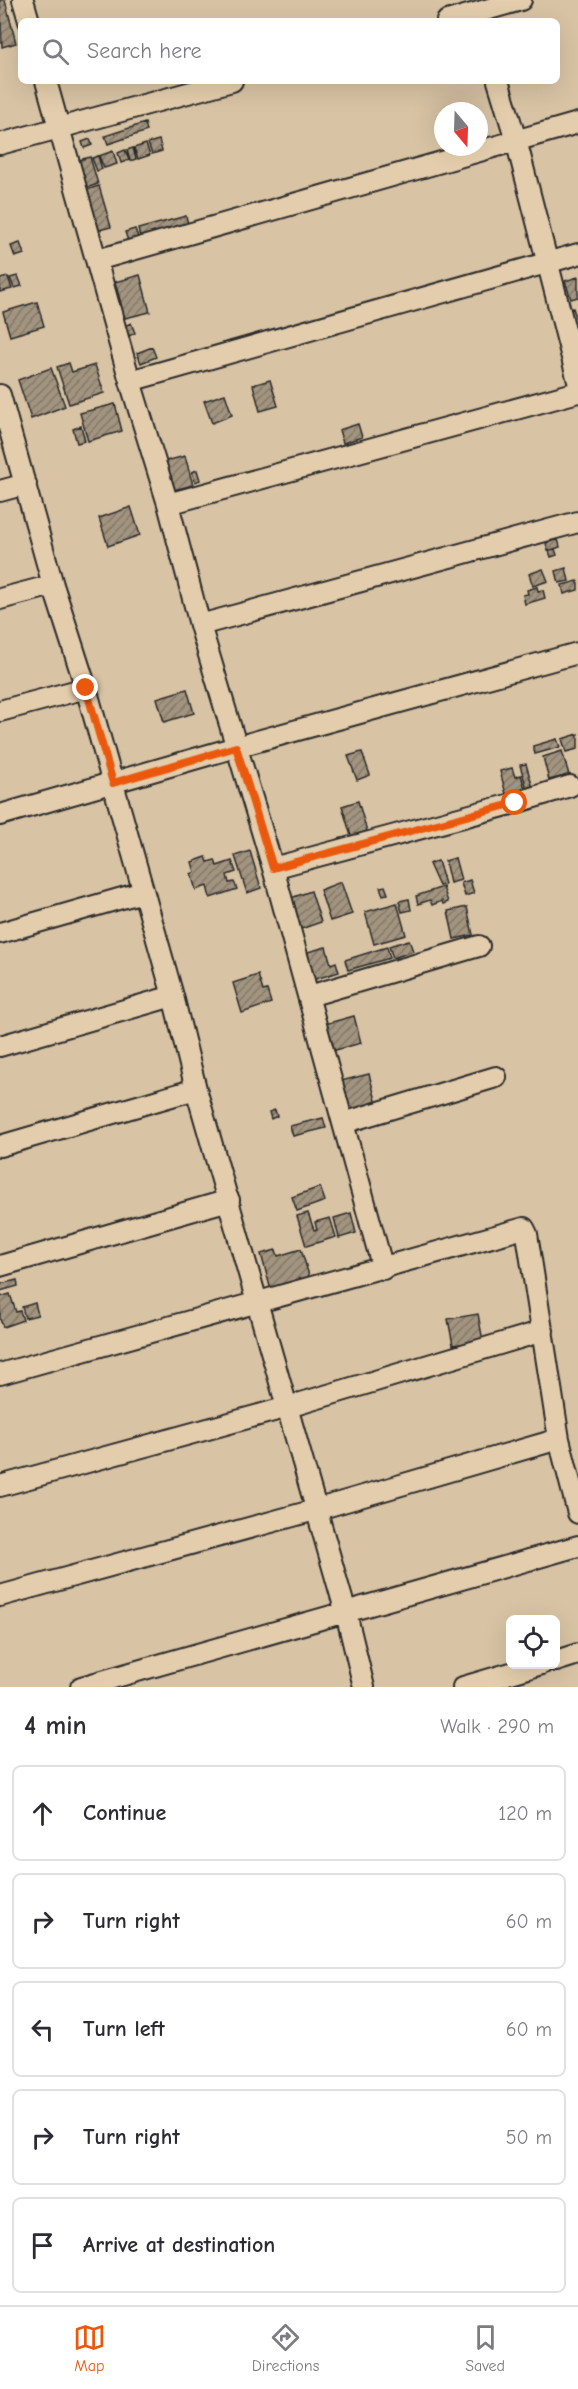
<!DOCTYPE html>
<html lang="en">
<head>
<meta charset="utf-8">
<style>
	:root { --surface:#fff; --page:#f7f7f7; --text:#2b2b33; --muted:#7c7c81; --line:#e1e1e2; --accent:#ea580c }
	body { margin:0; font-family:"Comic Neue",sans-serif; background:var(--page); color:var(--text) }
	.controls { position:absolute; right:18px; bottom:18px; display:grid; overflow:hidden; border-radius:9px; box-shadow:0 6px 24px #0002 }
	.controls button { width:54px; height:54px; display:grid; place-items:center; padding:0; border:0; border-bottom:2px solid var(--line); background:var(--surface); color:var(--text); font:30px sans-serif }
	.compass { position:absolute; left:434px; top:102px; width:54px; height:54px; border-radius:50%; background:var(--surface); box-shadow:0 6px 24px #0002; rotate:161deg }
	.stop { position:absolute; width:18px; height:18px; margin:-14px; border:4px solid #ea580c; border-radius:50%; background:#fff }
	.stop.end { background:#ea580c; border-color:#fff; box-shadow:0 2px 6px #0008 }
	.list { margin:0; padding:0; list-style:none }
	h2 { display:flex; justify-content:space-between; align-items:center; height:78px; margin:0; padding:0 24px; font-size:26px }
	h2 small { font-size:20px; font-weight:400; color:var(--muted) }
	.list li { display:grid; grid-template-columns:39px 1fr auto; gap:18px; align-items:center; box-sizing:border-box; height:96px; margin:0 12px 12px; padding:0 12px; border:2px solid var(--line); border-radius:9px }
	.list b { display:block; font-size:22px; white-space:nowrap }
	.list em { font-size:20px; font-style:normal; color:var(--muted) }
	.icon { flex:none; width:33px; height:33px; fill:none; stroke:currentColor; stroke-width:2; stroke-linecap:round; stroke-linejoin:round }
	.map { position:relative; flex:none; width:578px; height:1687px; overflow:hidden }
	.search { position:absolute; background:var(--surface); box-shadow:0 6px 24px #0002; left:18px; right:18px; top:18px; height:66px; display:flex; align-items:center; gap:15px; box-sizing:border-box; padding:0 21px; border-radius:9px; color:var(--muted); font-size:22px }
	.sheet { height:618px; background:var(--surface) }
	nav { display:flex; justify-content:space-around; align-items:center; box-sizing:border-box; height:84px; border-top:2px solid var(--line); background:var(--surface); font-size:16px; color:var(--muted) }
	nav a { display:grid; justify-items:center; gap:3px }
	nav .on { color:var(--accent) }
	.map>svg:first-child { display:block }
	.building { fill:url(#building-hatch); stroke:#2b2b2b; stroke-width:1.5 }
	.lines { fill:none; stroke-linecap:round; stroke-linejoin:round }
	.minor-casing { stroke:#2b2b2b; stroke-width:24 }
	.minor { stroke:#e3cdac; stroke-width:20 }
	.route { stroke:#ea580c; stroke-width:8 }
</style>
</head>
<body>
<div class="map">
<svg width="578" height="1687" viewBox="0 0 578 1687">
	<defs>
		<pattern id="building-hatch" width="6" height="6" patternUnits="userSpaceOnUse" patternTransform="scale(1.5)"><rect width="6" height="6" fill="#a2947f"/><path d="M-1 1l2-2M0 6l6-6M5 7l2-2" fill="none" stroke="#847968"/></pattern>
	</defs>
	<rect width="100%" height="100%" fill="#d8c3a4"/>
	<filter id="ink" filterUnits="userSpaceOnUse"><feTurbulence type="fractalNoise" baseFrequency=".0167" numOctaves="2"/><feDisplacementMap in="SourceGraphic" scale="12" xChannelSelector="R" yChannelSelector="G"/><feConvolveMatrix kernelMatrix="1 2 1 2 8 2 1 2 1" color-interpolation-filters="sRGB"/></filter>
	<g filter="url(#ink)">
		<path class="building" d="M0 0H5L16 43 2 47Z
			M145 123 147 131 108 144 105 136Z
			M90 139 92 145 84 148 82 142Z
			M159 140 162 151 152 154 148 143Z
			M146 144 150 155 138 159 134 148Z
			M133 148 136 159 130 161 127 150Z
			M125 150 129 160 121 163 118 153Z
			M113 151 117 164 104 168 99 156Z
			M98 156 102 169 97 171 92 158Z
			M90 157 98 184 83 189 75 161Z
			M99 186 111 227 95 231 83 191Z
			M186 216 188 224 140 237 138 229Z
			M135 229 138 237 128 241 125 232Z
			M20 243 24 254 15 257 11 246Z
			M140 275 150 312 125 318 115 282Z
			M18 276 22 286 14 288 10 278Z
			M8 277 12 289 0 292V279Z
			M578 277V297L571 299 565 281Z
			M37 302 44 326 10 336 3 312Z
			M573 308 578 323 566 326 562 312Z
			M131 323 135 333 127 337 122 327Z
			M152 347 156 357 141 363 137 353Z
			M69 363 72 372 95 365 104 393 69 404 57 367Z
			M51 368 65 406 31 419 18 380Z
			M270 380 278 406 260 411 253 385Z
			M225 394 232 415 212 423 204 401Z
			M115 404 122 431 88 441 80 413Z
			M358 424 362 437 343 443 339 430Z
			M81 426 85 441 77 443 73 429Z
			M185 456 193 485 170 491 162 462Z
			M197 470 200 480 195 482 192 472Z
			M131 507 140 535 108 546 99 518Z
			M558 539 560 547 548 551 546 543Z
			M555 549 557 555 551 557 549 551Z
			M566 568 569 581 559 583 556 571Z
			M543 569 548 581 533 586 529 574Z
			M578 581V590L564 594 562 585Z
			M537 587 538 591 543 590 545 598 525 604 523 595 528 594 527 590Z
			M187 689 194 713 164 722 157 698Z
			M578 734V749L566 752 562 739Z
			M557 739 560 747 535 754 533 746Z
			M562 751 569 775 549 780 543 757Z
			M362 752 370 775 357 780 348 756Z
			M526 764 533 788 527 789 520 765Z
			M512 768 515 777 521 775 525 789 506 794 500 771Z
			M358 801 367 831 351 836 342 806Z
			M250 851 261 888 247 893 235 856Z
			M206 857 208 862 215 860 217 866 232 861 236 872 227 875 229 883 234 882 237 889 210 898 207 886 196 890 191 874 195 872 192 862Z
			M455 858 461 880 450 883 445 861Z
			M438 861 445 884 439 886 429 864Z
			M470 880 474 893 465 896 461 883Z
			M341 882 352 914 330 921 320 890Z
			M385 886 388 894 383 895 380 887Z
			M443 887 448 902 443 904 442 901 432 905 430 900 418 904 416 896Z
			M311 891 321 922 298 930 288 899Z
			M409 899 411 910 402 912 399 901Z
			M397 903 406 935 374 944 365 912Z
			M467 907 473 935 454 939 448 911Z
			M409 940 413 951 393 958 389 946Z
			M326 947 331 964 336 962 339 972 312 980 304 953Z
			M387 947 390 958 348 970 345 960Z
			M258 975 263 991 267 990 271 1003 242 1013 233 983Z
			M354 1016 361 1043 332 1051 325 1024Z
			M369 1074 377 1104 349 1111 341 1081Z
			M275 1110 277 1116 271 1119 269 1112Z
			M323 1118 326 1128 293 1136 290 1126Z
			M320 1187 325 1201 297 1211 292 1197Z
			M308 1213 314 1230H317L315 1222 330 1218 336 1237 306 1246 297 1216Z
			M351 1213 356 1233 339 1238 334 1218Z
			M301 1249 310 1279 271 1290 261 1254 276 1250 278 1256Z
			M17 1280 18 1286 0 1291V1284Z
			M10 1294 16 1312 20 1311 23 1320 3 1327 0 1319V1297Z
			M35 1303 38 1315 25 1318 22 1307Z
			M478 1314 483 1341 453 1345 448 1319Z"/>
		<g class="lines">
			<g class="minor-casing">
				<path id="minor" d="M23 0 29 21
					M447 21 521 0
					M46 81 130 381 168 504 200 625 273 868 383 1269
					M498 81 516 140 578 381
					M0 144 232 81
					M97 260 578 123
					M130 381 578 254
					M0 395 53 585 86 688 173 996 196 1089 346 1613 364 1687
					M0 491 26 484
					M168 504 578 392
					M0 599 53 585
					M200 625 578 522
					M0 711 86 688
					M0 815 236 747 578 653
					M273 868 515 803 570 786
					M0 933 143 892
					M309 996 479 946
					M0 1046 173 996
					M343 1123 496 1077
					M0 1146 196 1089
					M0 1266 229 1200
					M0 1374 524 1228 527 1234 559 1439 578 1513
					M0 1486 288 1407 543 1331
					M0 1596 315 1510 559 1439
					M556 1661 578 1654
					M81 1687 578 1546
					M463 1687 542 1664"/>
			</g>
			<use href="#minor" class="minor"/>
		</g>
	</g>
	<g class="lines" filter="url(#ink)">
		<path class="route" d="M86 688 113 783 236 747 273 868 515 803"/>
	</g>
</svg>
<div class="controls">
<button><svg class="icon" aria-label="locate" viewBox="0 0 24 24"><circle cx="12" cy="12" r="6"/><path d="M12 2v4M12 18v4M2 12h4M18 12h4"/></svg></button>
</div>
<svg class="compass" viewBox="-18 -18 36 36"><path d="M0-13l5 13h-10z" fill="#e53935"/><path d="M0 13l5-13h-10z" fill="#7c7c81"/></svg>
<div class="stop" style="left:515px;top:803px"></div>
<div class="stop end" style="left:86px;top:688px"></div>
<div class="search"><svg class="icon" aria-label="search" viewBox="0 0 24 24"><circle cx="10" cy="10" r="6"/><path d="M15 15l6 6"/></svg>Search here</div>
</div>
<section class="sheet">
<h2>4 min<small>Walk · 290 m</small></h2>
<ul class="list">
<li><svg class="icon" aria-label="ahead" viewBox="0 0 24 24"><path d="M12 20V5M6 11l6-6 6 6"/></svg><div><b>Continue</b></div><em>120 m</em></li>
<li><svg class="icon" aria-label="right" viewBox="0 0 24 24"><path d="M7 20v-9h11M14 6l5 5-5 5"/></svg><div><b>Turn right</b></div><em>60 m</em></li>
<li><svg class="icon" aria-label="left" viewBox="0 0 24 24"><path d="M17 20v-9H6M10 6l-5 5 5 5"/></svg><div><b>Turn left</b></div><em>60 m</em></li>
<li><svg class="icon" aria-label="right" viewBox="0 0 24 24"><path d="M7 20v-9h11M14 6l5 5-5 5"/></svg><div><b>Turn right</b></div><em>50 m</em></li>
<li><svg class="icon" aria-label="arrive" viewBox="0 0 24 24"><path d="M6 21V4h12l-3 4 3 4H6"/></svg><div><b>Arrive at destination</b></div></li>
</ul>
</section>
<nav>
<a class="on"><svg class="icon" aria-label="map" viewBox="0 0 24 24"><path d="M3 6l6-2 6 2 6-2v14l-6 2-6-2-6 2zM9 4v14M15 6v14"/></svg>Map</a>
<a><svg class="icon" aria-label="directions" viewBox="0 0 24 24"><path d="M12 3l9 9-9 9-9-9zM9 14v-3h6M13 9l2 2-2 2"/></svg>Directions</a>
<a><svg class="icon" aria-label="saved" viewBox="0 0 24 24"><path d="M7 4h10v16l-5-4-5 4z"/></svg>Saved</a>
</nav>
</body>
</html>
